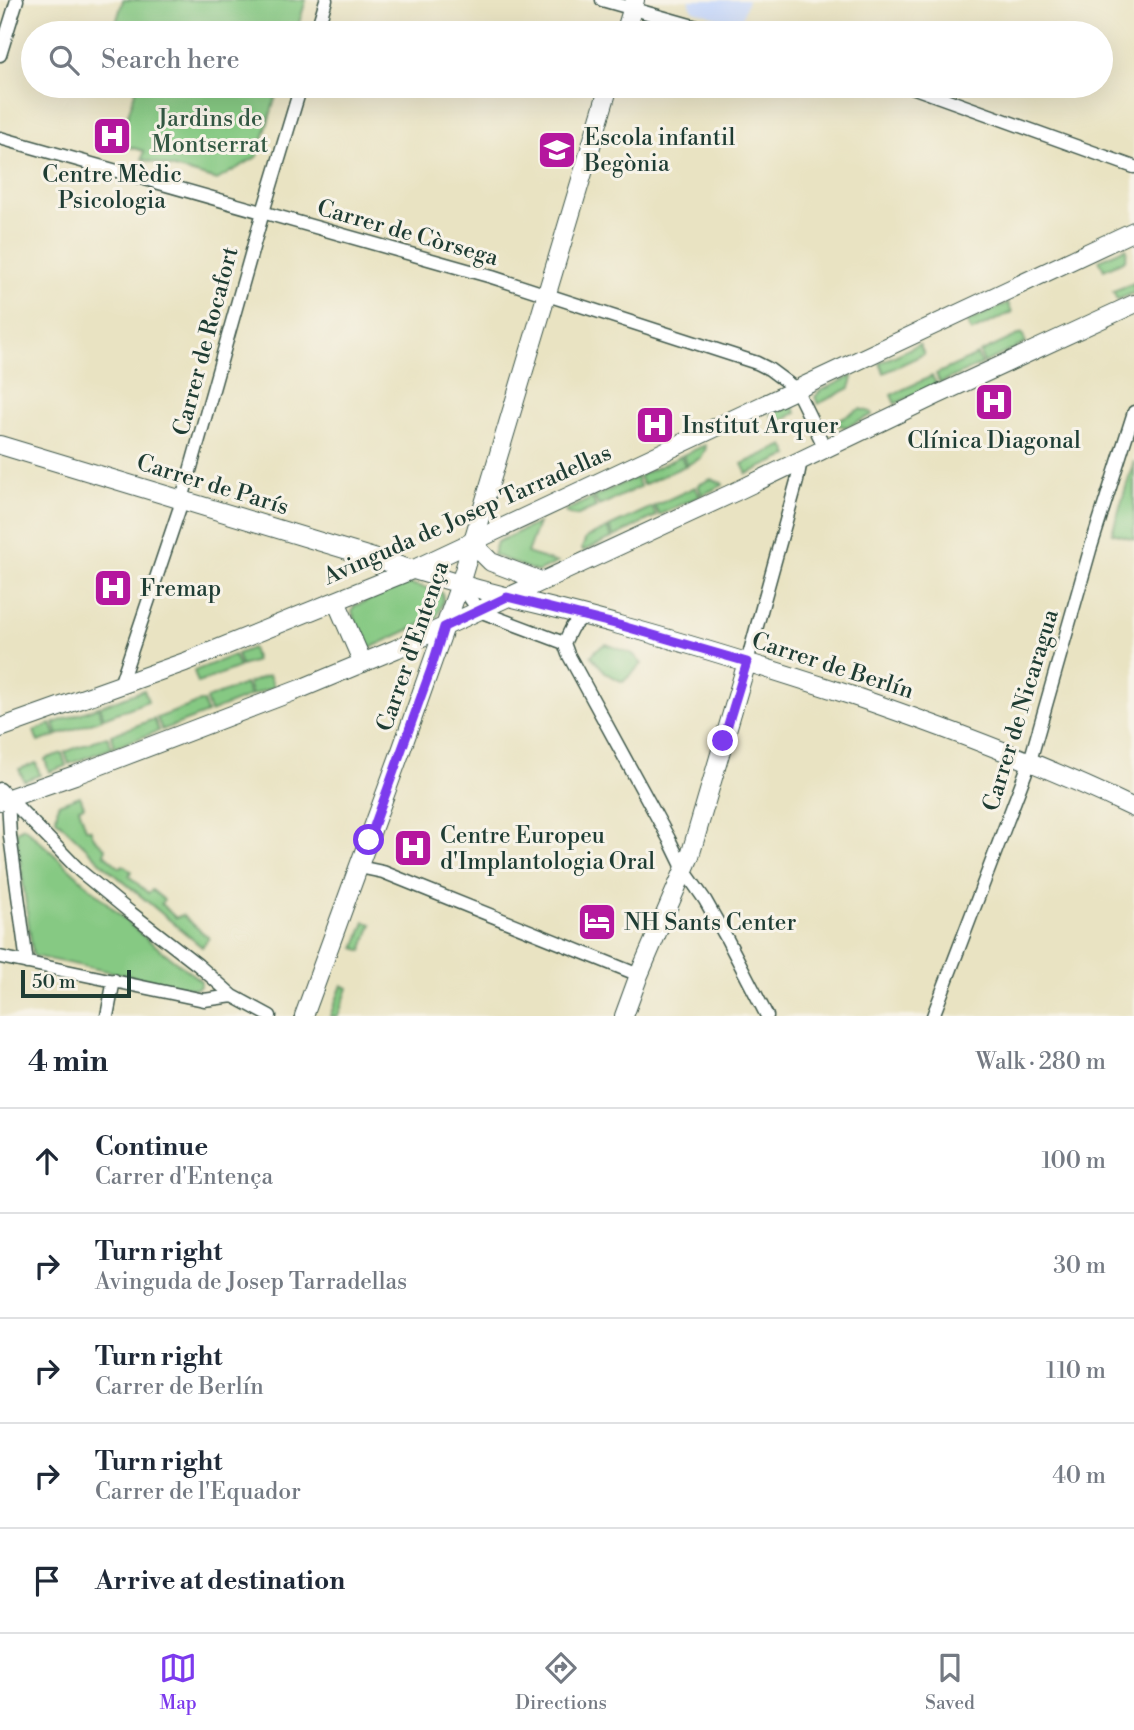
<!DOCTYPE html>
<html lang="en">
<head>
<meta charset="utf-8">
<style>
	:root { --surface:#fff; --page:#f6f6f7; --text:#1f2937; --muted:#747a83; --line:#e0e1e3; --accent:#7c3aed }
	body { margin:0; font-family:"Libre Bodoni",serif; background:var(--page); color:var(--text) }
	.scale { position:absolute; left:21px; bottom:18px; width:110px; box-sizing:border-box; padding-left:7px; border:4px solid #1f3d34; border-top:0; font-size:19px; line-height:24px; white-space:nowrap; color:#1f3d34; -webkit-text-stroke:5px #f7f3e8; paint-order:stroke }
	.stop { position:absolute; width:21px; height:21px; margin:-16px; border:5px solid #7c3aed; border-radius:50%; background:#fff }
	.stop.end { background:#7c3aed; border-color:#fff; box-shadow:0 2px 7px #0008 }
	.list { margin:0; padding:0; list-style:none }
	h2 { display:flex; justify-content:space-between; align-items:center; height:91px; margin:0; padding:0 28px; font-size:30px }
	h2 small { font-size:23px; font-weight:400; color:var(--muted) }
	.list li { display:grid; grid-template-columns:46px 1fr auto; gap:21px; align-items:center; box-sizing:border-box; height:105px; padding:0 28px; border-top:2px solid var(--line) }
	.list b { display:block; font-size:26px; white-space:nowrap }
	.list p { margin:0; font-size:23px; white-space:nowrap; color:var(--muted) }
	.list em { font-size:23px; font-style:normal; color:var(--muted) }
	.icon { flex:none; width:38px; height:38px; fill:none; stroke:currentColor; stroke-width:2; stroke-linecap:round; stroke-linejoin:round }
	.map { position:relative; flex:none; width:1134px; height:1016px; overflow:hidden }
	.search { position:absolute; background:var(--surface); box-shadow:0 7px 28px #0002; left:21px; right:21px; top:21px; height:77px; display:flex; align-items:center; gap:18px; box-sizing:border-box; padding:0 24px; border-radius:38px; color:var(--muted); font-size:26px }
	.sheet { height:616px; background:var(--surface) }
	nav { display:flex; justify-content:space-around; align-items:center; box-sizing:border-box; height:98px; border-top:2px solid var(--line); background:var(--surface); font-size:19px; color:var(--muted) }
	nav a { display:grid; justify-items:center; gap:4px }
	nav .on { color:var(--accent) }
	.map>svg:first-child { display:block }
	.built { fill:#ccdbfa }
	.green { fill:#86c983; stroke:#52835c; stroke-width:2 }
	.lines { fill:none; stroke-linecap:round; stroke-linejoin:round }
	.street-casing { stroke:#3d5649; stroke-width:15 }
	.secondary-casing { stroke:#3d5649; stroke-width:20 }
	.street { stroke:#fff; stroke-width:12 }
	.secondary { stroke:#fff; stroke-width:18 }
	.route { stroke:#7c3aed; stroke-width:9 }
	.labels { text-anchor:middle; stroke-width:6; stroke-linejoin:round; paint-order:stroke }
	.park-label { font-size:23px; fill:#345944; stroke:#f7f3e8 }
	.poi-label { font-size:23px; fill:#1f3d34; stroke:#f7f3e8; text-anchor:start }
	.street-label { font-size:23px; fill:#1f3d34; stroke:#f7f3e8 }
</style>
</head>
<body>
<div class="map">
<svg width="1134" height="1016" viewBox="0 0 1134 1016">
	<rect width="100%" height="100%" fill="#f7f3e8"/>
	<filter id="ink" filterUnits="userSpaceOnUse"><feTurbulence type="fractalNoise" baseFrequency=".0143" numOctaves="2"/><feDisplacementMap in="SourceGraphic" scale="14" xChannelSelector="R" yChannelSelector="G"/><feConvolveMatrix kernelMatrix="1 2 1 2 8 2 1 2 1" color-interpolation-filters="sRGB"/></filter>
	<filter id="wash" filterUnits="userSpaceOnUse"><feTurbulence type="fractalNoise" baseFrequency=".00686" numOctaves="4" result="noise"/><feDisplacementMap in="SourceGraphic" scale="28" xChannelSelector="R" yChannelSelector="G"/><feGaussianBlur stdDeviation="1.57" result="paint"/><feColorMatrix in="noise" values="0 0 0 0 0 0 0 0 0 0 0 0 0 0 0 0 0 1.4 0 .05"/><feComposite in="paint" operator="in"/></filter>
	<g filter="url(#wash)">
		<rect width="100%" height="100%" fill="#e9e3c2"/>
		<path class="built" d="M688 0H748L740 24 693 10Z"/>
		<path class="green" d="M123 0H306L296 33H113Z
			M137 86H279L258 156 217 180 142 159 144 151 119 144Z
			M1126 248 1127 250 1125 260 1104 270 1099 260Z
			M1134 283V293L1117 300 1113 291Z
			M1008 303 1012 312 971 332 967 322Z
			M1022 333 1026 343 984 363 980 353Z
			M919 344 924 354 884 373 880 363Z
			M977 355 982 364 940 383 936 374Z
			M852 376 853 378 850 388 818 404 815 397 820 391Z
			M932 376 937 385 895 404 891 395Z
			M789 406 794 408 796 413 775 423 771 414Z
			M860 409 871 412 872 415 846 427 831 423Z
			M705 445 706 448 701 458 687 465 683 455Z
			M784 445 789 455 747 474 742 464Z
			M681 456 685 466 643 485 639 476Z
			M1134 461V539L1112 533Z
			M636 477 640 487 599 506 594 497Z
			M711 479 722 483 723 485 702 495 698 485Z
			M695 487 700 496 659 515 654 506Z
			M592 498 596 507 576 516 566 513 565 511Z
			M652 507 656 516 614 537 609 527Z
			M538 523 527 553 557 563 537 572 493 555 497 542Z
			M607 528 612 538 583 551 582 548 586 538Z
			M410 584 440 591C447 598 440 608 437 617L372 647H368L365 644 352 612 354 606 400 587Z
			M606 644 633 654 642 664 623 682 607 674 591 656 597 649Z
			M252 648 256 661 241 666 237 654Z
			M234 655 239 667 198 683 194 671Z
			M269 675 274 687 252 695 248 683Z
			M245 684 250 696 210 712 206 699Z
			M144 690 148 701 104 718 100 706Z
			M203 701 207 713 162 730 157 718Z
			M98 707 102 719 58 735 54 723Z
			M154 719 159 731 115 747 111 735Z
			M51 724 56 736 38 742 34 731Z
			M107 736 112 748 69 764 65 752Z
			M62 753 66 766 49 772 45 759Z
			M36 763 40 775 24 781 19 769Z
			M80 796 84 806 79 808 86 829H90L95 839 106 849 104 854 120 868 123 865 131 871 129 876 148 893 152 890 164 900 161 904 176 918 182 915 209 938 202 947 106 867 56 819 58 804Z
			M24 827 143 936 201 981 200 986 195 989 33 956 16 831Z
			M365 922 372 924 362 951 355 948Z
			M342 985 348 988 338 1016H330Z"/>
	</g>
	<g filter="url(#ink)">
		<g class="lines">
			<g class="street-casing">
				<path id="street" d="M602 0 718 33
					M316 33 326 0
					M0 55 17 0
					M909 86 1134 167
					M0 138 492 277 757 363 769 369 796 389 825 448
					M460 584 479 611 564 643 568 654 669 839 684 870 705 900 726 937 767 1016
					M564 643 572 627 584 616
					M747 662 797 481 801 460
					M120 685 179 510 263 212 301 86
					M0 789 80 871 131 913 198 965 233 996 270 1016
					M8 798 10 836 27 963
					M359 867 383 872 639 975
					M0 957 204 1000 233 996
					M107 1016 114 980
					M933 1016 1030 761 1090 550 1134 412"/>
			</g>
			<g class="secondary-casing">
				<path id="secondary" d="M625 33 635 0
					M0 445 460 584C513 599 566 610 619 625 698 646 776 671 853 696 949 729 1043 764 1134 808
					M474 540 480 551 491 562 541 581
					M336 601 363 663
					M0 728 185 662 412 570 1134 231
					M0 801 75 775 300 689 396 649 737 491 937 395 1134 304
					M304 1016 402 748 460 584 609 86
					M624 1016 639 975 690 856 747 662"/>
			</g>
			<use href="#street" class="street"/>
			<use href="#secondary" class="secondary"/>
		</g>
	</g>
	<g class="lines" filter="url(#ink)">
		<path class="route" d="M369 840 431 669 444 627 507 597 619 625 747 662 723 741"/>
	</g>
	<defs>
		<g id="hospital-square" transform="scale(2.0125)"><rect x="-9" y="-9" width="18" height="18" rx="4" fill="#b5179e" stroke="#f7f3e8"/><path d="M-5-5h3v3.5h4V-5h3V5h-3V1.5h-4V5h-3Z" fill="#fff"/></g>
		<g id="school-square" transform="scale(2.0125)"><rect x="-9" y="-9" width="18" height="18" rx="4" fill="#b5179e" stroke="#f7f3e8"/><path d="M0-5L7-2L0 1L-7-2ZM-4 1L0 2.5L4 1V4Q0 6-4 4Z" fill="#fff"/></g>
		<g id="hotel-square" transform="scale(2.0125)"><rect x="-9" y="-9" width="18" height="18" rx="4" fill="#b5179e" stroke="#f7f3e8"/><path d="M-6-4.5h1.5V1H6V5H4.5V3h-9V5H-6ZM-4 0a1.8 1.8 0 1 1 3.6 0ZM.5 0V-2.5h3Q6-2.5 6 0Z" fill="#fff"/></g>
	</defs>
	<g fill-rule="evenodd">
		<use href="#hospital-square" x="112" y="136"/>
		<use href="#school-square" x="557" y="150"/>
		<use href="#hospital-square" x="994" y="402"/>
		<use href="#hospital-square" x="655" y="425"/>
		<use href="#hospital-square" x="113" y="588"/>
		<use href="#hospital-square" x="413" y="848"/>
		<use href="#hotel-square" x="597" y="922"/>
	</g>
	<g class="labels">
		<g class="park-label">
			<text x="210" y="126">Jardins de<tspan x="210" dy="26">Montserrat</tspan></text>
		</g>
		<g class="poi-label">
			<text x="584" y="145">Escola infantil<tspan x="584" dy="26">Begònia</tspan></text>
			<text x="112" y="182" text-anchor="middle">Centre Mèdic<tspan x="112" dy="26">Psicologia</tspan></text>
			<text x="682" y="433">Institut Arquer</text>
			<text x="994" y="448" text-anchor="middle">Clínica Diagonal</text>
			<text x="140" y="596">Fremap</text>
			<text x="440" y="843">Centre Europeu<tspan x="440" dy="26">d'Implantologia Oral</tspan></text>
			<text x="624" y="930">NH Sants Center</text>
		</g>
		<g class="street-label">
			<text transform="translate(408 232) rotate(16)" y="8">Carrer de Còrsega</text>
			<text transform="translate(205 341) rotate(-75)" y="8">Carrer de Rocafort</text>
			<text transform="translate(213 484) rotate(17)" y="8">Carrer de París</text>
			<text transform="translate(467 514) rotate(-24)" y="8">Avinguda de Josep Tarradellas</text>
			<text transform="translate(412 646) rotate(-71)" y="8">Carrer d'Entença</text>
			<text transform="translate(833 665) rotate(18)" y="8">Carrer de Berlín</text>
			<text transform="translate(1020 710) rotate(-73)" y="8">Carrer de Nicaragua</text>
		</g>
	</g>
</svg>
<div class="scale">50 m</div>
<div class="stop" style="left:369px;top:840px"></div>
<div class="stop end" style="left:723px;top:741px"></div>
<div class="search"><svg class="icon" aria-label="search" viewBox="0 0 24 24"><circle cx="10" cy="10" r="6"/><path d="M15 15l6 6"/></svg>Search here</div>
</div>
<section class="sheet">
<h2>4 min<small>Walk · 280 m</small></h2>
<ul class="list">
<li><svg class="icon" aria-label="ahead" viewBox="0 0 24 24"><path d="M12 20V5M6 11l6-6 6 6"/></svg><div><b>Continue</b><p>Carrer d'Entença</p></div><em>100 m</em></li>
<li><svg class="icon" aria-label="right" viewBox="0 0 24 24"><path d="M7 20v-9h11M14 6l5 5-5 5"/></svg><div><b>Turn right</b><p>Avinguda de Josep Tarradellas</p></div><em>30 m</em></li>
<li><svg class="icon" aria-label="right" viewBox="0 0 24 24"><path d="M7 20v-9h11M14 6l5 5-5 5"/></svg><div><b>Turn right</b><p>Carrer de Berlín</p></div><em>110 m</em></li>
<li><svg class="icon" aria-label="right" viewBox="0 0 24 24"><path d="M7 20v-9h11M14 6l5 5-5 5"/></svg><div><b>Turn right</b><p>Carrer de l'Equador</p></div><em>40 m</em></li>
<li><svg class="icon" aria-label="arrive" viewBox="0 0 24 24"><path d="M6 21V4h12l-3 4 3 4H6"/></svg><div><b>Arrive at destination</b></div></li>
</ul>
</section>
<nav>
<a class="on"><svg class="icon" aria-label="map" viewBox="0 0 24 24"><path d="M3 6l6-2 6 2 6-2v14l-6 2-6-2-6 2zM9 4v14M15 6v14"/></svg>Map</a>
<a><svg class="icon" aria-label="directions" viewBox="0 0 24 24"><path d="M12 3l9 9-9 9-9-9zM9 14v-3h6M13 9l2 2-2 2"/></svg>Directions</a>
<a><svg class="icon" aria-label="saved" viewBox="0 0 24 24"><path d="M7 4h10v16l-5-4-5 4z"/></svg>Saved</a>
</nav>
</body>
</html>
